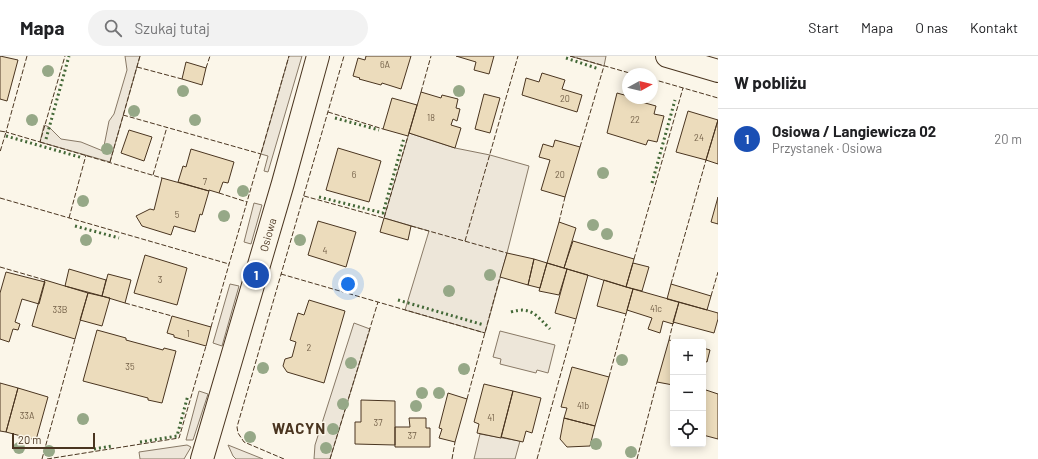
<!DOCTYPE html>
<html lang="pl">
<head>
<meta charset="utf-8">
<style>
	:root { --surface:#fff; --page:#f2f2f2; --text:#202124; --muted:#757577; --line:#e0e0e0; --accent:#c62828 }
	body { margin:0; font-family:Barlow,sans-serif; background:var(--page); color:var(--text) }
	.controls { position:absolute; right:12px; bottom:12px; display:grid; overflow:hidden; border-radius:4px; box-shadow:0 2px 10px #0003 }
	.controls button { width:36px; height:36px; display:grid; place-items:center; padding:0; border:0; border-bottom:1px solid var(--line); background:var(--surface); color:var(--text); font:20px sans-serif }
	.compass { position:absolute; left:622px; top:12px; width:36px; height:36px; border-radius:50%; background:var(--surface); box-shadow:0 2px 10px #0003; rotate:82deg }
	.scale { position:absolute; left:12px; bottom:10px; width:83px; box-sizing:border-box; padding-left:4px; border:2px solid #4a3520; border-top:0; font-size:11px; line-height:14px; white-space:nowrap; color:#4a3520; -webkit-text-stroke:3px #fbf6e9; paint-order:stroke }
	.you { position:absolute; left:348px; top:228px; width:14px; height:14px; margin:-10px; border:3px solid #fff; border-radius:50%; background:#1a73e8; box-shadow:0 0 0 6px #1a73e833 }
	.badge { display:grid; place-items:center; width:26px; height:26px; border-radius:50%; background:var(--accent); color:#fff; font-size:13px; font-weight:700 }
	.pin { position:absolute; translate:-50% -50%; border:2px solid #fff; box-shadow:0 1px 4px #0006 }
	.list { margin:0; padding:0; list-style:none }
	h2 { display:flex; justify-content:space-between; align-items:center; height:52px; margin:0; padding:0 16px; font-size:17px }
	h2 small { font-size:13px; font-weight:400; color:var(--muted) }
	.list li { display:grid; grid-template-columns:26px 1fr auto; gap:12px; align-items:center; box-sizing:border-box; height:60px; padding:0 16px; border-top:1px solid var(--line) }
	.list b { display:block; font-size:15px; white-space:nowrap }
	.list p { margin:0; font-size:13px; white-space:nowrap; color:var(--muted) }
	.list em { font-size:13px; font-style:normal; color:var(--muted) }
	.icon { flex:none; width:22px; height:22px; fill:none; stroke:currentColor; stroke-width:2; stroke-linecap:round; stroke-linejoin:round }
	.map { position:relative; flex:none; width:718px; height:403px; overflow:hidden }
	header { display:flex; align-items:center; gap:24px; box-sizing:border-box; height:56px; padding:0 20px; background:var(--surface); border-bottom:1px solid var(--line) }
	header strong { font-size:19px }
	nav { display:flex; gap:22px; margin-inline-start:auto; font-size:14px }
	.search { width:280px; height:36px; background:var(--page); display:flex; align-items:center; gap:10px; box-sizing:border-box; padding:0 14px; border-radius:22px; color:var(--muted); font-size:15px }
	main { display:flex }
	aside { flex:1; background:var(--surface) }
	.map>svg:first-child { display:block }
	.green { fill:#ede6d9; stroke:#887966 }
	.building { fill:#ecdcbc; stroke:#4a3520 }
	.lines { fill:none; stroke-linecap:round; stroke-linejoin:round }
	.street-casing { stroke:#4a3520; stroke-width:24 }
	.street { stroke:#fbf6e9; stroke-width:22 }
	.hedge { stroke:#436837; stroke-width:3; stroke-dasharray:2 3; stroke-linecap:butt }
	.fence { stroke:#4a3520; stroke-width:1; stroke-dasharray:5 2; stroke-linecap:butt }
	.tree { fill:#96a887 }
	.labels { text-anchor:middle; stroke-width:3; stroke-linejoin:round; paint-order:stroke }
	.number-label { font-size:9px; fill:#725f47 }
	.street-label { font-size:11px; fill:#4a3520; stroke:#fbf6e9 }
	.district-label { font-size:15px; font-weight:bold; letter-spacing:1px; fill:#4a3520; stroke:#fbf6e9 }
</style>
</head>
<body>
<header>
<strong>Mapa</strong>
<div class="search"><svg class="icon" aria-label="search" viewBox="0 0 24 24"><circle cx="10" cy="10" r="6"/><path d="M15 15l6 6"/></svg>Szukaj tutaj</div>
<nav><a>Start</a><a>Mapa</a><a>O nas</a><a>Kontakt</a></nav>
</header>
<main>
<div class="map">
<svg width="718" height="403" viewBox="0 0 718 403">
	<rect width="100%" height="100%" fill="#fbf6e9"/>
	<path class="green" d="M125 0H140L110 106 40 86 44 69 49 71 61 83 81 86 103 95 109 65 114 58 127 14Z
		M289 0H302L268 116 264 115 268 100 261 98Z
		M570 0H606L604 10Z
		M409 77 455 92 490 99 529 110 507 197 485 277 405 254 429 175 384 162Z
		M254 147 262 149 251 188 244 186Z
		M230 228 239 230 222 290 213 287Z
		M354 267 370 273 330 403H314L315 389Z
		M500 275 555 289 548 317 537 314 536 317 500 308 501 303 493 301Z
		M199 335 208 338 193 384H186Z
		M480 378 520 385 515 403H474Z
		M187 389 191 391 184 403H140L139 396Z
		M228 389 263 403H236L233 400Z"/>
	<path class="building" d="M0 0 18 4 7 45 0 43Z
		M366 0H411L401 33 382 27 381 29 359 23 360 22 353 20 358 2 365 4Z
		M456 0H494L489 18 474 14 476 6Z
		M186 6 206 12 202 29 182 23Z
		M542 17 565 24 562 33 582 39 577 56 522 39 526 22 539 26Z
		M421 36 441 42 442 39 458 43 456 52 460 53 457 65 453 63 451 69 461 72 455 92 409 77Z
		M617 37 628 40V42L638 43V45L656 50 654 58 664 60 657 86 648 84 646 89 607 77Z
		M484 38 500 42 490 77 475 73Z
		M392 42 417 49 408 80 383 73Z
		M688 55 718 64 706 104 676 96Z
		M718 64V108L706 104Z
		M129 74 152 81 144 105 121 97Z
		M555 84 580 91 565 141 541 134 550 104 539 101 543 88 553 91Z
		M338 92 381 105 369 146 326 134Z
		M191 93 234 106 228 127 223 126 219 137 209 134V135L178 126 183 110 186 111Z
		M162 122 209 135 202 159 200 158 195 176 174 170 171 179 142 170 136 160 150 153 154 154Z
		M718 141V168L711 166Z
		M384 162 411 170 408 184 380 176Z
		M318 165 356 176 346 211 308 199Z
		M559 166 576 172 564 212 547 207Z
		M573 185 634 203 626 231 564 212Z
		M507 197 534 203 528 229 500 221Z
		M145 199 187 212 177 249 134 237Z
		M534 203 547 207 540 232 528 229Z
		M547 207 567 213 559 239 539 235Z
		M633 207 649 211 642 235 626 231Z
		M69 213 106 224 102 240 65 230Z
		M567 213 588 219 576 263 555 257Z
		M6 216 45 226 39 248 22 243 15 266 20 268 18 274 13 273 9 286 0 283V237Z
		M108 218 131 224 125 247 102 240Z
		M45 224 88 237 75 283 32 270Z
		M604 224 633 233 626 258 597 250Z
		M671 228 711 240 707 254 667 243Z
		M633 233 679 246 673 268 663 265 660 277 648 273 652 262 627 254Z
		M88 237 110 242 102 270 80 264Z
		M309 244 345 255 324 327 287 316 283 310 285 303 292 301 296 286 290 284 298 257 304 259Z
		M679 246 718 257V263L714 277 673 266Z
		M172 260 211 271 206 290 174 281V279L167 277Z
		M97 274 126 282V284L163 294 164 292 176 295 162 347 148 344V342L83 325Z
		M669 284 676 286H673V329L657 326Z
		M703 292 710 294 707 306 703 305Z
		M572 311 609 321 595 370 564 362 567 352 561 351Z
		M0 327 18 332 6 376 0 375Z
		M484 328 513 335 501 382 477 377 479 368 474 366Z
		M18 332 48 341 36 384 6 376Z
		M703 333 718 338V383L703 379Z
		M513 335 541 342 532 377 526 375 523 386 501 381Z
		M448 337 467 343 455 386 439 382 442 373 439 372Z
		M361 344 395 345V389L355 388V366H361Z
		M409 362H426V372H430V391H395V371H410Z
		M564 362 595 370 590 390 567 391 560 383Z"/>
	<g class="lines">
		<g class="street-casing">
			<path id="street" d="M667 0 718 15
				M202 403 283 127 318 0"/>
		</g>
		<use href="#street" class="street"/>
		<path class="hedge" d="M566 2 599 13
			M335 62 379 74
			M6 80 83 102
			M46 83 69 0
			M652 127 675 44
			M319 141 383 157 404 82
			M75 170 119 182
			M398 244 484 269
			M511 256C531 250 536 259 550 273
			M140 386 177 380 188 339
			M94 393 112 390"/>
		<path class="fence" d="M27 0 6 76 40 86 65 0
			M570 0 633 18
			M137 11 182 23
			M206 12 210 0
			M652 23 718 42
			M421 36 431 0
			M328 56 383 73
			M123 59 261 98
			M0 75 6 76 0 96
			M40 86 162 122
			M580 91 604 10
			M110 106 140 0
			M153 119 167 71
			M219 137 247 146
			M304 140 384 162 408 80
			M0 142 229 208
			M69 162 86 99
			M559 166 565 141
			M411 170 507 197
			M465 185 518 0
			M634 203 683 32
			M0 211 45 224
			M281 218 485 277
			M671 228 706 104
			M711 240 718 216
			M125 247 172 260
			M211 271 289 0
			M669 284 673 267
			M609 321 626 258
			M467 343 500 221
			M42 403 75 283
			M47 403 179 382 206 290
			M284 403 244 386 238 377 237 371 344 0
			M330 403 378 246
			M452 403 455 386
			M537 403 576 263
			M637 403 657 326"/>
	</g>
	<g class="tree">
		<circle cx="48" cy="15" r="6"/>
		<circle cx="183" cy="35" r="6"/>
		<circle cx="459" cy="35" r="6"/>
		<circle cx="134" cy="55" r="6"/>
		<circle cx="32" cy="64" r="6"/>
		<circle cx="195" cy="64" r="6"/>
		<circle cx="107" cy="93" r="6"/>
		<circle cx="603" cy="117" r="6"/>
		<circle cx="243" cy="135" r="6"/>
		<circle cx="83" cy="145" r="6"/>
		<circle cx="224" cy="160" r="6"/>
		<circle cx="593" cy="169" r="6"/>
		<circle cx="607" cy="178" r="6"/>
		<circle cx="86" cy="184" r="6"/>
		<circle cx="300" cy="184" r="6"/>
		<circle cx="490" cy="219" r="6"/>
		<circle cx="449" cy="235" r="6"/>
		<circle cx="622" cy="304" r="6"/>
		<circle cx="351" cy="307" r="6"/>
		<circle cx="263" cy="312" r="6"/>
		<circle cx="464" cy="313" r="6"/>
		<circle cx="422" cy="337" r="6"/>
		<circle cx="439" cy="337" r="6"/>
		<circle cx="343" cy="348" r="6"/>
		<circle cx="416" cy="350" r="6"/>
		<circle cx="83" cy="363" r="6"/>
		<circle cx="333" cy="373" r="6"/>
		<circle cx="250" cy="381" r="6"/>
		<circle cx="596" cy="388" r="6"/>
		<circle cx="19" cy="392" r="6"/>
		<circle cx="326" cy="392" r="6"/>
		<circle cx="49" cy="395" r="6"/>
		<circle cx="631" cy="396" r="6"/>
	</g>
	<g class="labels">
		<g class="number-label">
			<text x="385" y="12">6A</text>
			<text x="565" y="46">20</text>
			<text x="431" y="65">18</text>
			<text x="635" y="67">22</text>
			<text x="699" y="85">24</text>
			<text x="354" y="122">6</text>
			<text x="560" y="122">20</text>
			<text x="205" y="129">7</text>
			<text x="177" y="162">5</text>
			<text x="325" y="198">4</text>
			<text x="160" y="227">3</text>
			<text x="656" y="256">41c</text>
			<text x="60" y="257">33B</text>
			<text x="188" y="281">1</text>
			<text x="309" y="295">2</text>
			<text x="130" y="314">35</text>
			<text x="583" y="353">41b</text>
			<text x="27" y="363">33A</text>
			<text x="491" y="365">41</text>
			<text x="378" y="370">37</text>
			<text x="412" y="383">37</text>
		</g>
		<g class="street-label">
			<text transform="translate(268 179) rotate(-74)" y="4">Osiowa</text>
		</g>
		<g class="district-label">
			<text x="299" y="378">WACYN</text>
		</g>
	</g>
</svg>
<div class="controls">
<button>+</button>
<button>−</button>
<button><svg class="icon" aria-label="locate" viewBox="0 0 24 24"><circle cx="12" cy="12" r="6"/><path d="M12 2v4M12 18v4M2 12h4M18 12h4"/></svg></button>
</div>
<svg class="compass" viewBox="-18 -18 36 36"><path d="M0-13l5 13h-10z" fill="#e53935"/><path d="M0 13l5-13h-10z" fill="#757577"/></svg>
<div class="scale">20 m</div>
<div class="you"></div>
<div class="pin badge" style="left:256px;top:219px;background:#1a4fb4">1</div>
</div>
<aside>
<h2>W pobliżu<small></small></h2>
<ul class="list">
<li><span class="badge" style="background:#1a4fb4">1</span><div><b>Osiowa / Langiewicza 02</b><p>Przystanek · Osiowa</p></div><em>20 m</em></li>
</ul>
</aside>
</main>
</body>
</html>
